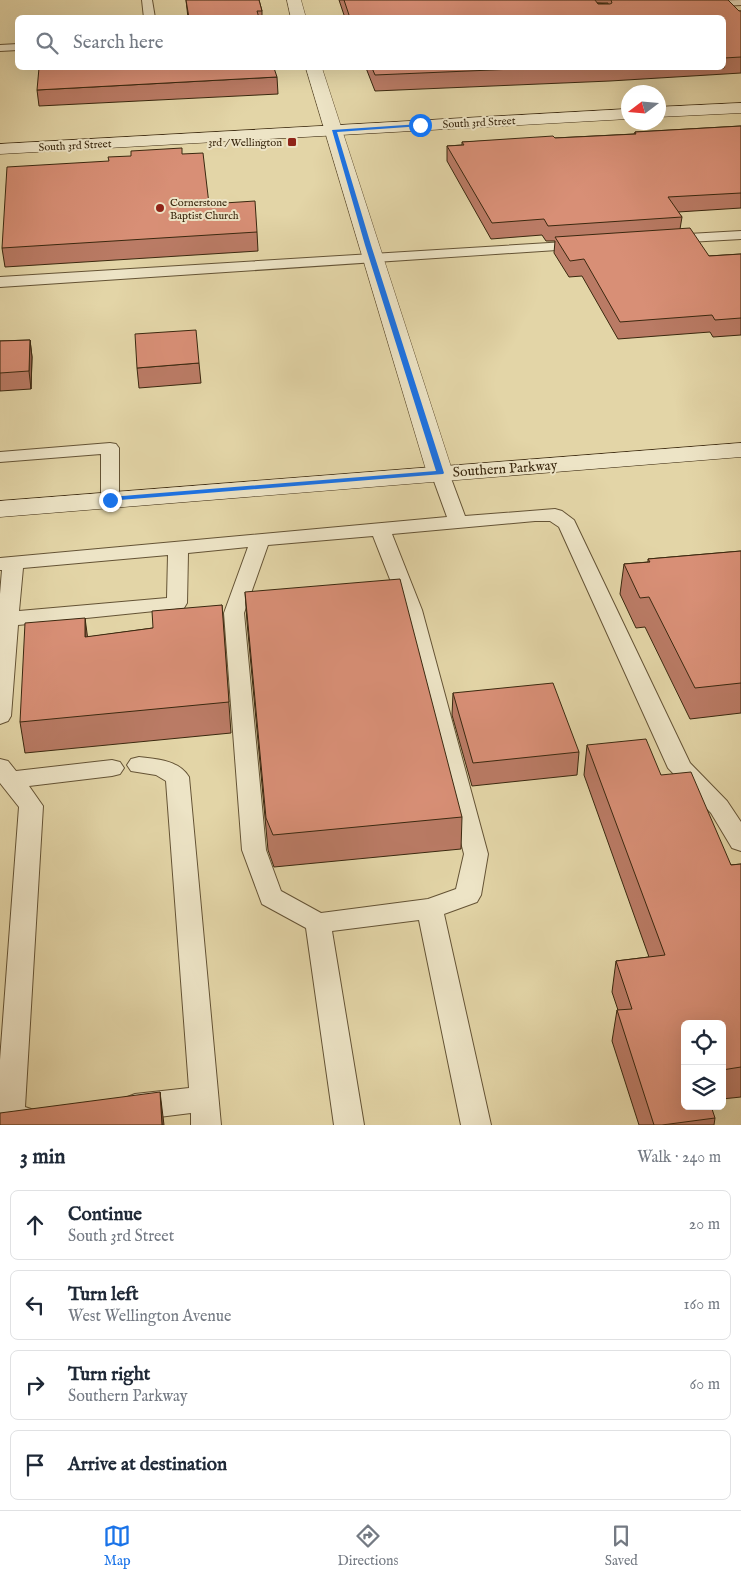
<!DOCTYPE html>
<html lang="en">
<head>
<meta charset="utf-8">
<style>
	:root { --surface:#fff; --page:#f6f6f7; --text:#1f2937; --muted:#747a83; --line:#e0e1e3; --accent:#1a73e8 }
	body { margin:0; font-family:"IM FELL English",serif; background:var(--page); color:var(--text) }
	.controls { position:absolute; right:15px; bottom:15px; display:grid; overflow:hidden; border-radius:8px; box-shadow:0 5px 20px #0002 }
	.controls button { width:45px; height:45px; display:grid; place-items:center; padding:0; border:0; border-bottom:1px solid var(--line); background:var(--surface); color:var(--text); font:25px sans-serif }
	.compass { position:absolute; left:621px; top:85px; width:45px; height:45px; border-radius:50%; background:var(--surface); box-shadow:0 5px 20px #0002; rotate:254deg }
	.stop { position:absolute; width:15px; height:15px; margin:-11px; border:4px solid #1a73e8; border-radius:50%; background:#fff }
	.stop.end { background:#1a73e8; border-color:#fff; box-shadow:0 1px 5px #0008 }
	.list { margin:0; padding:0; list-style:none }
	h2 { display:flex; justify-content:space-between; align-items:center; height:65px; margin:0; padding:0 20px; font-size:21px }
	h2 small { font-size:16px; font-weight:400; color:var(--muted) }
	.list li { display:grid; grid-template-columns:32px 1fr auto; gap:15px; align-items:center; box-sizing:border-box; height:70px; margin:0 10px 10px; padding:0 10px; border:1px solid var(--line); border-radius:8px }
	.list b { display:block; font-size:19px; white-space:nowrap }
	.list p { margin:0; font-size:16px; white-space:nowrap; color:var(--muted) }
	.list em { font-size:16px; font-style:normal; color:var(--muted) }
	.icon { flex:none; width:28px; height:28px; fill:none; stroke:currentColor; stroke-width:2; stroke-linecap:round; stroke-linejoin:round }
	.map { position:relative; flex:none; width:741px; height:1125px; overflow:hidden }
	.search { position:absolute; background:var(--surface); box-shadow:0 5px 20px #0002; left:15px; right:15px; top:15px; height:55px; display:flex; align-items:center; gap:12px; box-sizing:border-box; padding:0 18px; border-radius:8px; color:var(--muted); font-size:19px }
	.sheet { height:385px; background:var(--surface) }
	nav { display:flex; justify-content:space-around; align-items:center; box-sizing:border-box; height:70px; border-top:1px solid var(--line); background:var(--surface); font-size:14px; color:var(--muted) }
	nav a { display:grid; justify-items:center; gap:2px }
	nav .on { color:var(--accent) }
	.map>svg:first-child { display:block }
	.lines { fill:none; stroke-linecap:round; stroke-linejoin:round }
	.lane-casing { stroke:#645335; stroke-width:2 }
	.street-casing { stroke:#645335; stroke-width:1 }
	.secondary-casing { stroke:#3a280f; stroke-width:1 }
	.lane { fill:#ede4c6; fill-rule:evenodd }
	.street { fill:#ede4c6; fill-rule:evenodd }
	.secondary { fill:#ede4c6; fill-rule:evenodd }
	.wall { fill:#ba7b65; stroke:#3a280f; fill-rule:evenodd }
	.shaded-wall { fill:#976453; stroke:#3a280f }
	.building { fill:#d88f76; stroke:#3a280f }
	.route { fill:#1a73e8 }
	.poi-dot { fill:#8f2418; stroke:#ede4c6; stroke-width:2 }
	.labels { text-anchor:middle; stroke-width:4; stroke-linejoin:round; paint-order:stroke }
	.far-street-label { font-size:11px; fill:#3a280f; stroke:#ede4c6 }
	.far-poi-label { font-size:11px; fill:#3a280f; stroke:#ede4c6; text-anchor:end }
	.street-label { font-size:14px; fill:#3a280f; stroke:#ede4c6 }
</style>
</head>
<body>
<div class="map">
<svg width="741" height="1125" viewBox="0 0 741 1125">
	<rect width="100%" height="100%" fill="#e3d5a7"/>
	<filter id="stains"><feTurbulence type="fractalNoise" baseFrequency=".004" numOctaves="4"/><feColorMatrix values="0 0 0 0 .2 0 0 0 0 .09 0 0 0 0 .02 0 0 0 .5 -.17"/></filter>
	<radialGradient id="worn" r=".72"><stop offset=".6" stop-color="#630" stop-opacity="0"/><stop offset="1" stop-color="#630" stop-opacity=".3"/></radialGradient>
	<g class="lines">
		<g class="lane-casing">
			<path id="lane" d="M142 0H152L155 18H144Z
				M741 0V5L703 7 698 4 703 1Z
				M18 44V50L0 51V45Z
				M741 231V239L671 243 666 242 664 239 666 236 671 235Z
				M582 241 587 242 589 245 587 248 0 287V277Z
				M110 443 116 444 119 448V500L117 504 110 506 103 504 101 500V454L0 462V452Z
				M440 467 447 469 449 473 465 516 555 509 562 511 574 520 690 763 727 801 741 822V851L732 848 711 813 668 768 559 527 550 521H535L392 534 422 610 488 854 481 895 477 902 444 914 491 1125H461L419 920 332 931 364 1125H334L306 928 262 904 242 850 224 613 248 547 188 553 187 603 184 608 18 625 11 716 8 721 0 724V594L2 570H0V558L447 517 431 473 433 469ZM373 536 402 610 464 854 456 889 428 899 321 913 281 891 266 850 244 613 268 545ZM168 555 167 598 19 611 23 568Z
				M139 757C156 759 179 760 189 777L221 1125H191V1113L135 1120 125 1116 121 1107 125 1098 135 1094 189 1088 166 781 156 775 131 771 127 765 131 759Z
				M0 759 8 761 16 771 112 760 120 762 124 768 120 774 112 776 29 786 43 806 25 1107 37 1111 42 1120 39 1125H0V1060L19 807 0 783Z"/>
		</g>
		<g class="street-casing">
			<path id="street" d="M287 0H301L306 18H291Z
				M306 68H322L453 473 449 478 440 481 431 478 427 473Z"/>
		</g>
		<g class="secondary-casing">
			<path id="secondary" d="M741 103V113L658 117V107Z
				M628 109V119L0 154V144Z
				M741 443V457L0 517V501Z"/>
		</g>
		<use href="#lane" class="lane"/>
		<use href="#street" class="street"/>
		<use href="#secondary" class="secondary"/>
	</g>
	<path class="wall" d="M186 0H259L262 11V18H188Z
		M339 0H728L739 11H741V73L610 81 375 91 366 68H724V18H345ZM597 3H608V4Z
		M277 77 278 94 39 106 37 90Z
		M741 126V208L678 212 682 217 680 229 709 256 741 254V335L713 337 710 332 618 339 582 276 569 277 554 253 555 241H546L542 235 491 239 447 161V146L462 145V142L555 138 634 134 635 132Z
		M182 154 209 204 257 232 258 251 5 267 2 248Z
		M30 340 32 357 31 389 0 391V341Z
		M199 363 201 383 139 388 137 368Z
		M741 551V713L690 719 645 627 636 628 620 594 624 564 648 562V559Z
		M245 592 462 817 461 849 274 867 268 850 247 622Z
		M222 605 231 733 25 753 20 722 88 637 153 628Z
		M453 693 579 752 577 775 472 786 452 715Z
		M587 745 661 775 731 865 741 864V1097L722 1099V1024H685V1106L715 1118 714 1125H639L612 1041 617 1010H618L612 992 616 961 649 957 584 775Z"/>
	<path class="shaded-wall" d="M30 340 32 357 31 389 29 371Z
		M85 618 89 648 85 637Z
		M160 1092 164 1125H162Z"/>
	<path class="building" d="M186 0H259L262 11H257L259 18H189Z
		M344 0H595L598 4H610L612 3 611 0H728L739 11H741V57L724 58V18H350Z
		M39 68H274L277 77 37 90Z
		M372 68H538L375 75Z
		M741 126V193L668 197 682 217 548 226 544 219 492 223 447 146 464 145 462 142 553 136 555 138 636 134 635 132Z
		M182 148V154L203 153 209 204 255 201 257 232 2 248 7 167 109 161 108 157 131 156V151Z
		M690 228 709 256 741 254V318L715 320 712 315 620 322 584 259 570 261 555 237Z
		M196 330 199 363 137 368 135 334Z
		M30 340 29 371 0 373V341Z
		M741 551V683L695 688 649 597 640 598 624 564 650 562 648 559Z
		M400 579 462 817 273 835 266 818 245 592Z
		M222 605 229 702 20 722 25 623 85 618V637L153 628 152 611Z
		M553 683 579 752 473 763 453 693Z
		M646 739 661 775 691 772 731 865 741 864V1067L722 1070V1024H685V1106H711L715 1118 662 1125H654L617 1010 632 1009 616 961 665 955 587 745Z
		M160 1092 162 1125H0V1113Z"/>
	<path class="route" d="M420 124 422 126 337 132 371 245 444 473 443 474 107 501 106 500 110 497 436 471 365 245 332 130Z"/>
	<g class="poi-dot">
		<rect x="287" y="137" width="10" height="10" rx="2.5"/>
		<circle cx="160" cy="208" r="5"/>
	</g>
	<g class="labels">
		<g class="far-street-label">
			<text transform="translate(479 122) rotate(-3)" y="4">South 3rd Street</text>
			<text transform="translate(75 145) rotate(-3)" y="4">South 3rd Street</text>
		</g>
		<g class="far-poi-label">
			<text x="282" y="146">3rd / Wellington</text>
			<text x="170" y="206" text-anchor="start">Cornerstone<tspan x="170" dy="13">Baptist Church</tspan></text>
		</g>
		<g class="street-label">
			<text transform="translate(505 468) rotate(-4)" y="5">Southern Parkway</text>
		</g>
	</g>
	<rect width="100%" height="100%" filter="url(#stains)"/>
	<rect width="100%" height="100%" fill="url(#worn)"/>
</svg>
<div class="controls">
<button><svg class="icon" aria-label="locate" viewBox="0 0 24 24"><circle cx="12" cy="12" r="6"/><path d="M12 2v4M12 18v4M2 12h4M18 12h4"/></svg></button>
<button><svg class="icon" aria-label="layers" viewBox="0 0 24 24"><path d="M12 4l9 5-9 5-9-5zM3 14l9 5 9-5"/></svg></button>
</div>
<svg class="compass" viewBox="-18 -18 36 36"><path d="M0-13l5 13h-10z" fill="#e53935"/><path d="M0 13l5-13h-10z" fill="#747a83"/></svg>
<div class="stop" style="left:420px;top:125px"></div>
<div class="stop end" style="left:110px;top:500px"></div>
<div class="search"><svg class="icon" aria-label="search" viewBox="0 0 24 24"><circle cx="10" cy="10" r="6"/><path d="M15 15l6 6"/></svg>Search here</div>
</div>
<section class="sheet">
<h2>3 min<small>Walk · 240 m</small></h2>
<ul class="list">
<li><svg class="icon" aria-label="ahead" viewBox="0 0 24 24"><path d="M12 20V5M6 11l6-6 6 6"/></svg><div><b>Continue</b><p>South 3rd Street</p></div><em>20 m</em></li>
<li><svg class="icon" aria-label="left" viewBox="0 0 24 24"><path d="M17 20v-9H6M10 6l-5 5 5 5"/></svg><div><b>Turn left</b><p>West Wellington Avenue</p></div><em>160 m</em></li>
<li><svg class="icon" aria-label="right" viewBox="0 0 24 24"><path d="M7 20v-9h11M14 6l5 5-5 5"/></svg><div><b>Turn right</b><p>Southern Parkway</p></div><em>60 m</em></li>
<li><svg class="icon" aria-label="arrive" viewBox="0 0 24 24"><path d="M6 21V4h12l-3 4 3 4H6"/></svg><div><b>Arrive at destination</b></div></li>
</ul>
</section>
<nav>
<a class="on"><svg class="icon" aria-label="map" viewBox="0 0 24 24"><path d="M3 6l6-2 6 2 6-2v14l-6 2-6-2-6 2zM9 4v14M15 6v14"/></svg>Map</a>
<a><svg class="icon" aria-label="directions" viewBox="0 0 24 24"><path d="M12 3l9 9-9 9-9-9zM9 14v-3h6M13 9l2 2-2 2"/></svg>Directions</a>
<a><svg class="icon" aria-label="saved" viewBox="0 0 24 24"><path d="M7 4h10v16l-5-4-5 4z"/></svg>Saved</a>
</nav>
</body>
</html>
